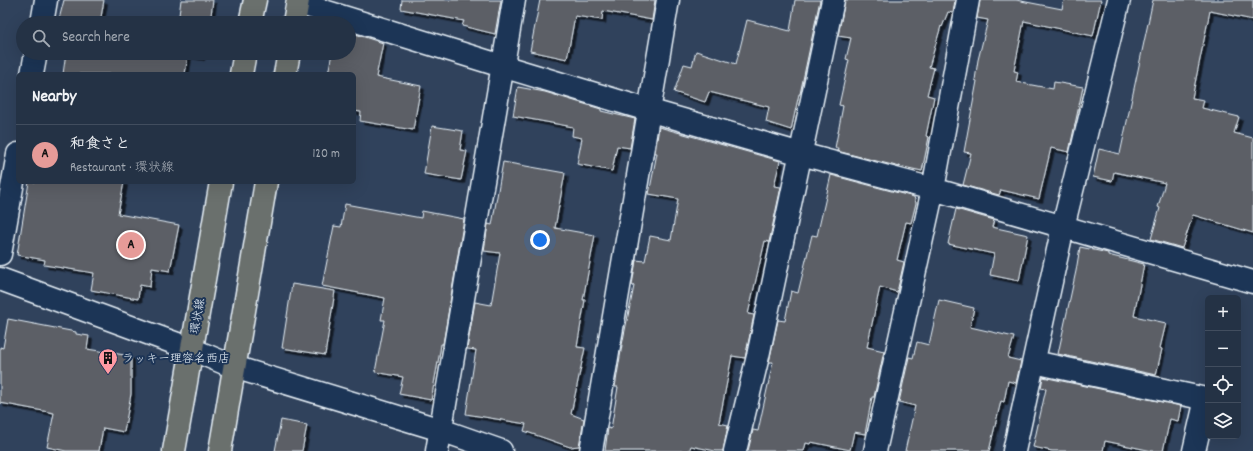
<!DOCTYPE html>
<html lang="en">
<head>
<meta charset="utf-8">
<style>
	:root { --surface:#243245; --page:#303e50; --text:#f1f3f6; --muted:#a3aab3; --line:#414d5e; --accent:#e69b98 }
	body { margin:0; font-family:Dekko,"Klee One",sans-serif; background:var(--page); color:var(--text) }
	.controls { position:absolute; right:12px; bottom:12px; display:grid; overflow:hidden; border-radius:6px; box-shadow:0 4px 16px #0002 }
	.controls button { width:36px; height:36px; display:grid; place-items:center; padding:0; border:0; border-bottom:1px solid var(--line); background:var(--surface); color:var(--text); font:20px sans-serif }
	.you { position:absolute; left:540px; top:240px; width:14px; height:14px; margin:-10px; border:3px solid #fff; border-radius:50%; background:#1a73e8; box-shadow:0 0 0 6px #1a73e833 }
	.badge { display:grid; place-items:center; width:26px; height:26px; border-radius:50%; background:var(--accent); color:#111; font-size:13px; font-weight:700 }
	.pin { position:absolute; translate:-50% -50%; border:2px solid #fff; box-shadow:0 1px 4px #0006 }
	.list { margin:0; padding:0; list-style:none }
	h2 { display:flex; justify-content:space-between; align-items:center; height:52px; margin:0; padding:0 16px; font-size:17px }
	h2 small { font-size:13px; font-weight:400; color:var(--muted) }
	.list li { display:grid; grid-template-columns:26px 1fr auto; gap:12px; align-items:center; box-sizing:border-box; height:60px; padding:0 16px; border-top:1px solid var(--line) }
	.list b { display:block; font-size:15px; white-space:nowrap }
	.list p { margin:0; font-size:13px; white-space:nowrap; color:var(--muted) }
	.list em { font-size:13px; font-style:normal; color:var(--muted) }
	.icon { flex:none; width:22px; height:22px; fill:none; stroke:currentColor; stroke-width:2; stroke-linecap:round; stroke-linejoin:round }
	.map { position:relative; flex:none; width:1253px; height:451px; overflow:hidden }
	.search { position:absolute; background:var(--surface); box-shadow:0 4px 16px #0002; left:16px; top:16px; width:340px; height:44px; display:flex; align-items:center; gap:10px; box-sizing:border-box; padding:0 14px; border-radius:22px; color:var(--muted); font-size:15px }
	.panel { position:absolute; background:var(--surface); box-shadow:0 4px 16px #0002; left:16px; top:72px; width:340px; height:112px; border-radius:6px }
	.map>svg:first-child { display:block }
	.building { fill:#5b5f66; stroke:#e8f1f8; filter:url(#shadow) }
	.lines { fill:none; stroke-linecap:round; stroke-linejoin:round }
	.street-casing { stroke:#e8f1f8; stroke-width:25 }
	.secondary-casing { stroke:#e8f1f8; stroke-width:25 }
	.primary-casing { stroke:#e8f1f8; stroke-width:25 }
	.street { stroke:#1d3557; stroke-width:22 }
	.secondary { stroke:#1d3557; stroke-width:22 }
	.primary { stroke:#6b706d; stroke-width:22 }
	.labels { text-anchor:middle; stroke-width:4; stroke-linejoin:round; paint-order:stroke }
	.street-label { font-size:12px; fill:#e8f1f8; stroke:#1d3557 }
	.poi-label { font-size:12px; fill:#e8f1f8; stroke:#1d3557; text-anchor:start }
</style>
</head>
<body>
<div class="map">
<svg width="1253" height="451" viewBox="0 0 1253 451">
	<defs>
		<filter id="shadow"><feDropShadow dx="3.5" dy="3.5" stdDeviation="0" flood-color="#0009"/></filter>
	</defs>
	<rect width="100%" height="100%" fill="#30425c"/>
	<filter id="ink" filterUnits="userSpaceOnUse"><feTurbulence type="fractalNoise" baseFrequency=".025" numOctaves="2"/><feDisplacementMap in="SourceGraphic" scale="8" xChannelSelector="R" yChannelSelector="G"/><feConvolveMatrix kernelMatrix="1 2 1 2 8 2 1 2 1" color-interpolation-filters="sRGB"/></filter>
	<g filter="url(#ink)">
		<path class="building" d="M64 0H104L100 23H58Z
			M181 0H213L210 23H178Z
			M402 0H501L495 34 462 26 464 21 401 9Z
			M540 0H655L652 20 603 11 602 20 575 16 567 59 530 51Z
			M795 0H820L800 94H799L791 130 766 122 769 107 709 92 705 102 674 92 684 64 692 66 696 51 736 64 747 20 790 31Z
			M845 0H955L953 13 948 12 942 27 941 26 929 67 934 68 927 95 934 97 926 136 929 137 922 171 899 166 900 167 837 151 838 148H835L843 106 839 105 849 60 846 59 851 38 838 36Z
			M980 0H1016L1062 9 1064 0H1101L1093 36 1024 21 1014 71 1018 72 1016 82 1053 89 1054 82 1083 87 1069 152 1051 148 1039 199 1001 190 999 195 963 185 971 153 964 152 977 81 975 80 978 60 988 20 977 18Z
			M1153 0H1253V20L1210 11 1192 98 1204 100 1202 108 1239 117 1234 133 1253 138V233L1193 215 1182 248 1151 239 1160 208 1158 207 1165 183 1114 172 1112 181 1093 177 1099 149 1120 154Z
			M349 32 383 43 376 77 421 86 413 130 360 121 361 112 354 111V74H328L332 53H349Z
			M66 53H202L201 57 188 55 185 74H63Z
			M518 87 545 92 601 109V111L635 119 630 148 617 146 612 171 577 164 582 138 572 136 573 127 513 116Z
			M432 126 463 131 460 150 467 151 461 180 424 174Z
			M659 127 780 161 774 186 781 187 769 242 765 241 748 314 754 315 745 358 732 356 719 423 728 425 723 451H715L691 446 689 451H605L608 428 611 429 618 387H615L622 345 634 286 632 285 636 260 645 261 650 236 671 240 678 199 649 194 657 153H655Z
			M503 162 565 173 555 228 595 235 583 300H585L577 347 585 348 571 414 584 419 579 446 570 447 524 431 526 424 466 414 476 350 467 349 475 302 491 305 500 253 484 251 488 224 492 225Z
			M831 175 914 197 916 203 911 223 906 222 897 260 904 262 897 292 880 287 867 347 884 351 874 397H872L865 434 854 432 850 450 811 442 810 444 806 443 804 451H748L753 430 758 431 773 362H769L778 320 785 321 791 291 798 293 812 235 817 236Z
			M29 182H124L118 214 179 225 170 271 152 268 150 287 140 285 138 299 91 290 94 273 44 265 45 260 17 255Z
			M345 204 421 218 422 211 464 219 443 344H441L440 351 431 400 399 394 403 377 375 372 385 320H381L385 298 322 286 334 226 341 227Z
			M956 209 994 220 992 227 1028 235 1019 281 990 275 994 254 948 244Z
			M1080 247 1108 253V255L1144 264 1134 316 1166 323 1160 348 1162 349 1156 375 1058 354 1076 271Z
			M292 284 335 291 325 355 282 348Z
			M939 300 974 308 970 327 1014 337 1008 358 1021 361 1016 383 1008 381 1004 402 1001 401 989 451H905L915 406 899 402 909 357 913 358 917 342 929 345Z
			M8 319 76 332V334L89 336 87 349 131 356V394L124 432 103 428 99 451H66L47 447 54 413 0 403V347L3 348Z
			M1043 377 1181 406 1178 421 1170 419 1163 451H1152L1105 441 1103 451H1052L1033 447 1046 389 1041 388Z
			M281 420 307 425 302 451H275Z"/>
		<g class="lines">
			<g class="street-casing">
				<path id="street" d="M298 3 502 66 648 110 801 154 933 189 1253 282
					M42 23 46 0
					M32 74 36 53
					M0 254 18 154
					M1034 362 1206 399 1194 451
					M437 451 514 0
					M591 451 668 0
					M735 451 758 356 833 0
					M875 451 933 189 968 0
					M1014 451 1063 227 1119 0"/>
			</g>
			<g class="secondary-casing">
				<path id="secondary" d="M0 279 191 349 234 367 441 430 501 451"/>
			</g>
			<g class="primary-casing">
				<path id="primary" d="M250 23 255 0
					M294 23 298 0
					M241 74 245 53
					M285 74 289 53
					M174 451 221 182
					M220 451 266 182"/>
			</g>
			<use href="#street" class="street"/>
			<use href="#secondary" class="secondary"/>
			<use href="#primary" class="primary"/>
		</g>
	</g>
	<defs>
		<g id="building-pin" transform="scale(1)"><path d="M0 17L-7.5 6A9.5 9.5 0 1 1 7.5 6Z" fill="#ff9aa2" stroke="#1d3557"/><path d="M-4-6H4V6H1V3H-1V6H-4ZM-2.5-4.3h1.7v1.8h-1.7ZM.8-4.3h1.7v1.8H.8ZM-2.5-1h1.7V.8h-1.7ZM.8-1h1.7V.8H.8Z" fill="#111"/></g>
	</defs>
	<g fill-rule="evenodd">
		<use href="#building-pin" x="108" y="358"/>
	</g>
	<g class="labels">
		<g class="street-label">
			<text transform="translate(197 316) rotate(-80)" y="4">環状線</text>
		</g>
		<g class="poi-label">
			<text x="122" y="362">ラッキー理容名西店</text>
		</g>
	</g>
</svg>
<div class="controls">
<button>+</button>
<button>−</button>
<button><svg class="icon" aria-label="locate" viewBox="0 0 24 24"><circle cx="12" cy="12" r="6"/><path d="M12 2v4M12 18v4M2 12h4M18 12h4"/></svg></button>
<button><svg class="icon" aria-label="layers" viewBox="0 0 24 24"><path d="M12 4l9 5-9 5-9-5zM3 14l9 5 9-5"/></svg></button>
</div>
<div class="you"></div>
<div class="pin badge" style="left:131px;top:245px">A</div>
<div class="search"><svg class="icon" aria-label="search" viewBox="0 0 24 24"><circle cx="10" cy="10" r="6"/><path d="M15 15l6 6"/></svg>Search here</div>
<section class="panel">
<h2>Nearby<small></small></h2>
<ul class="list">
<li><span class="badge">A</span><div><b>和食さと</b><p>Restaurant · 環状線</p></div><em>120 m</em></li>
</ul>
</section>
</div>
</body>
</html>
